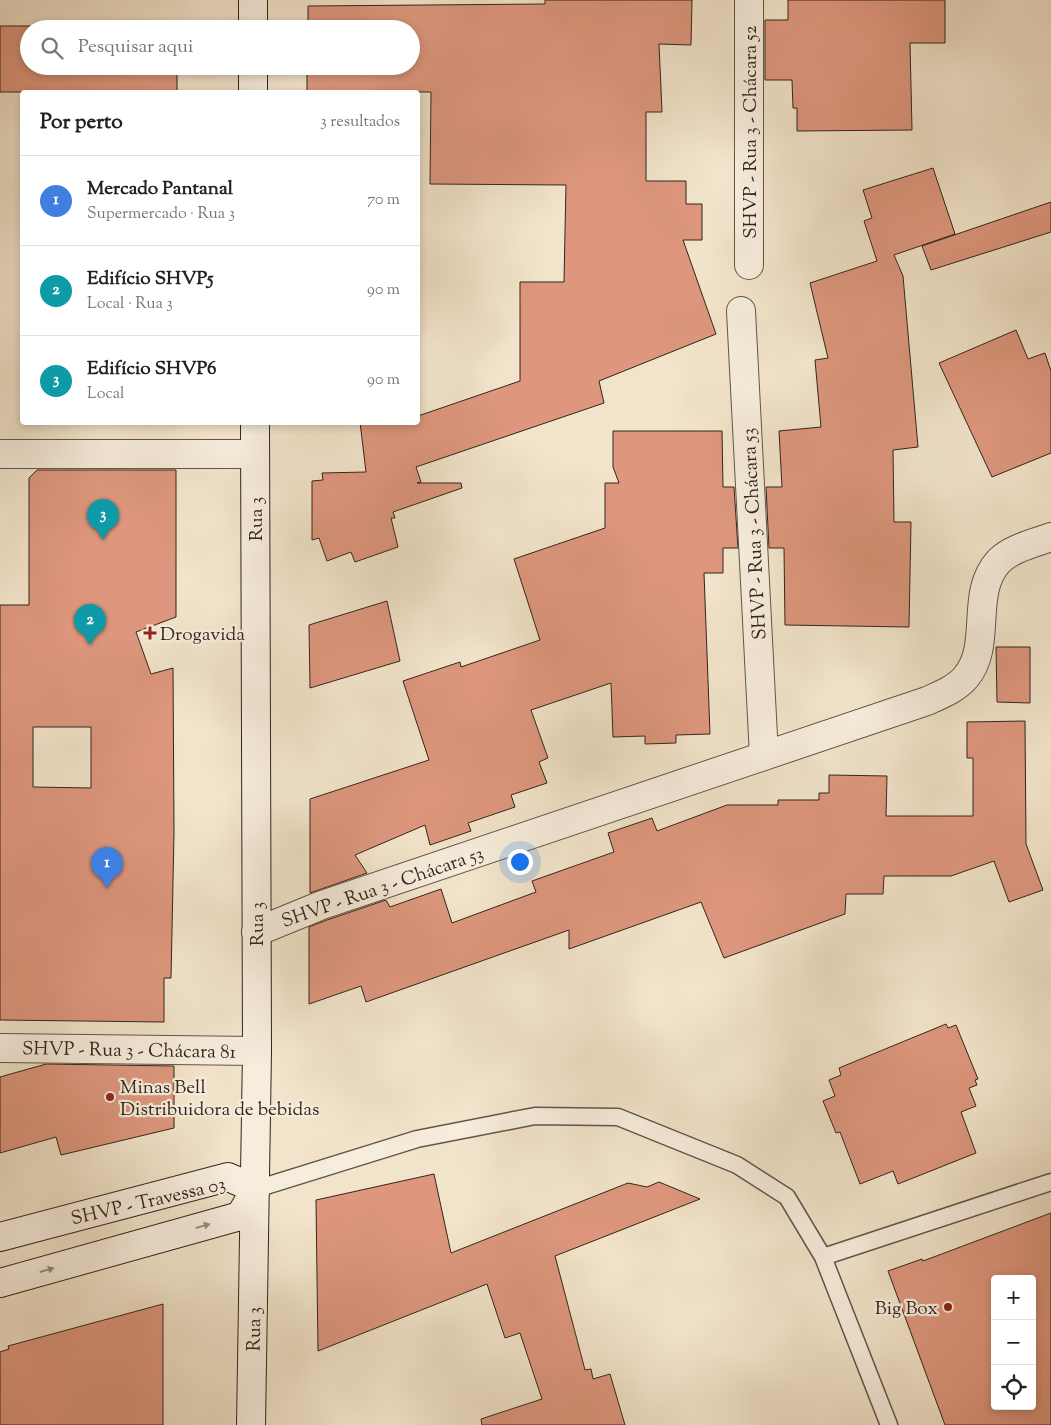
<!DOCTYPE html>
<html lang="pt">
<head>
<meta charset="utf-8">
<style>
	:root { --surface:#fff; --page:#f2f2f2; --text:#222; --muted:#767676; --line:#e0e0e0; --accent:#8f2418 }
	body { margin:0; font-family:"Sorts Mill Goudy",serif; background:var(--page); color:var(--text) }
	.controls { position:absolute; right:15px; bottom:15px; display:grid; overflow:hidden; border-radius:5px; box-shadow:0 2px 8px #0003 }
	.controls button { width:45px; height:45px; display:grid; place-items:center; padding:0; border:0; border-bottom:1px solid var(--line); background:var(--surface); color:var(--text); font:25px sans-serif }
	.you { position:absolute; left:519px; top:861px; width:18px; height:18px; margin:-12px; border:4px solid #fff; border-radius:50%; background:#1a73e8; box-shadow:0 0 0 8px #1a73e833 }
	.badge { display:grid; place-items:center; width:32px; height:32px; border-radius:50%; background:var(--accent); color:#fff; font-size:16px; font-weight:700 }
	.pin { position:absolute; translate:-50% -41px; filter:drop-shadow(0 1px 2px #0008) }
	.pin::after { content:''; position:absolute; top:26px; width:18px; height:15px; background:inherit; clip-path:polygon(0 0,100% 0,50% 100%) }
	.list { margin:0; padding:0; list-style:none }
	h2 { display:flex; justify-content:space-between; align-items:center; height:65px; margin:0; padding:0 20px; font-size:21px }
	h2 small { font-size:16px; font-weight:400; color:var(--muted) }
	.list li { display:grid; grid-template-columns:32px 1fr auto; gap:15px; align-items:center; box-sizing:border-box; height:90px; padding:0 20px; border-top:1px solid var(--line) }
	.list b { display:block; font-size:19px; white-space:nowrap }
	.list p { margin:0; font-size:16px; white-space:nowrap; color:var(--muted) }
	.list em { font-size:16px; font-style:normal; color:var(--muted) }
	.icon { flex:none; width:28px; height:28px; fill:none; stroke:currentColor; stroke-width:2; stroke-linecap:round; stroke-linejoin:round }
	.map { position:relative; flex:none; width:1051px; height:1425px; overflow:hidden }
	.search { position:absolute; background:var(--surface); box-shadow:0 2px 8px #0003; left:20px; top:20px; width:400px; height:55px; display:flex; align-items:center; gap:12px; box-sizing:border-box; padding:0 18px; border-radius:28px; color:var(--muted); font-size:19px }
	.panel { position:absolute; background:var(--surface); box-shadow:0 2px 8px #0003; left:20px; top:90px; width:400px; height:335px; border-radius:5px }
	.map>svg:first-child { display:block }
	.building { fill:#de977e; stroke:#31251c; fill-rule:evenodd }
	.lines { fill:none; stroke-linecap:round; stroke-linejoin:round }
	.lane-casing { stroke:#615548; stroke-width:19 }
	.street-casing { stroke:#615548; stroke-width:30 }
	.secondary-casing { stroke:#31251c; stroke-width:30 }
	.lane { stroke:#f7eddd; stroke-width:16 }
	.street { stroke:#f7eddd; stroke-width:28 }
	.secondary { stroke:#f7eddd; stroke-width:28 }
	.oneway { fill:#94897c }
	.poi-dot { fill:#8f2418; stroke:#f7eddd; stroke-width:2 }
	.labels { text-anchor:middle; stroke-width:4.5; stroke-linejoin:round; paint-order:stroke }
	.street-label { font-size:19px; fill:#31251c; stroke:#f7eddd }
	.poi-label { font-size:19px; fill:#31251c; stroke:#f7eddd; text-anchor:start }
</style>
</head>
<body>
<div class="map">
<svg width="1051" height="1425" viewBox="0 0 1051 1425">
	<rect width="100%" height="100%" fill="#f2e4cb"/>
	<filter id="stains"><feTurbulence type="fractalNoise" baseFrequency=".004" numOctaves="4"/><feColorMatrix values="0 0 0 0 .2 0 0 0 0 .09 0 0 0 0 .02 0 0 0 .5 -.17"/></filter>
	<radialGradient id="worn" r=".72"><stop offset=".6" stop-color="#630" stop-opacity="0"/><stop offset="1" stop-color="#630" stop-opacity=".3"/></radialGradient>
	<path class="building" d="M545 0H692L691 45 659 44 662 112H646V181H686V204H702V240H683L716 334 599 381 604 403 416 467 421 482 417 483H461L462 488 393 512 395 518H391L398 547 355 562 351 552 327 561 319 538 312 540V481L323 480 322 473 366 472 360 422H418V416L520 381V282H564L566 185 430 184 431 92H307V66H411V29H308V6L545 4Z
		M788 0H945V43H910L912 130 797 131V108H793L792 80H765V20H788Z
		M0 26H177V29H29V66H177V92H0Z
		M933 168 955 234 894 255 903 276 918 447 893 450 894 522H911L909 627 785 625 784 548H769L766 487H782L779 431 821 427 815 360 828 358 810 283 877 261 864 221 872 218 863 190Z
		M1051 202V232L931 270 922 246Z
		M1016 330 1028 359 1045 353 1051 371V453L992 477 939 363Z
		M613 431H722L723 487H734L738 548H723V573H704L710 734 676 735V743L645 744V736L613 737 611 683 531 710 548 758 539 762 547 783 511 795 515 807 468 823 471 831 430 845 425 825 355 855 367 873 310 893V799L429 760 403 681 460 662 461 667 540 640 514 559 605 528V483H619L613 467Z
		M37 470H176V617L136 632 151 674 173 668 174 833 171 978H164V1022L0 1020V605H29V478ZM33 727H91V788L33 787Z
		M387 601 400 661 310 688 309 625Z
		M996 647H1030V703L997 702Z
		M1025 721 1026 844 1043 890 1009 902 994 861 951 876H884L883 894H846L845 914 724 958 701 902 569 949V930L366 1002 361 986 309 1004V927L327 920 386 900 390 907 441 889 452 923 536 892 532 881 614 852 608 833 652 818 657 831 727 805H778V800H819V793H829V775L887 776 886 816H973V758H967V722Z
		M946 1024 948 1028 956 1025 978 1079 975 1080 977 1085 969 1088 976 1106 961 1112 976 1153 898 1184 893 1171 860 1184 840 1132 836 1133 823 1101 835 1096 829 1080 841 1075 839 1068Z
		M46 1064 174 1066V1128L61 1155 56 1137 0 1153V1077Z
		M434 1174 451 1253 628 1183 647 1187 659 1182 700 1199 555 1256 585 1370 591 1369 593 1379 610 1374 625 1425H482L481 1419 542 1399 520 1333 505 1338 487 1284 318 1351 316 1200Z
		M1051 1213V1425H945L888 1271 922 1259 923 1261ZM995 1279H1032V1406H995Z
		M163 1304V1425H0V1352L9 1349 8 1346Z"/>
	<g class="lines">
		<g class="lane-casing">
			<path id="lane" d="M256 1189 417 1139 535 1116 618 1117 737 1165 787 1197 823 1257 889 1425
				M823 1257 1051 1182"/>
		</g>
		<g class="street-casing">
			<path id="street" d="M749 0V265
				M741 311 764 756
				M0 454H255
				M256 932 322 905 927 701C940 695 956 689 966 677 993 645 969 593 999 561 1012 548 1035 543 1051 537
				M0 1048 257 1051"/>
		</g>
		<g class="secondary-casing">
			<path id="secondary" d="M253 0V29
				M253 66V92
				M0 1237 228 1177 256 1189 240 1216 0 1283
				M251 1425 257 1051 255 422"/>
		</g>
		<use href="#lane" class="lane"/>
		<use href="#street" class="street"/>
		<use href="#secondary" class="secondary"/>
	</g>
	<defs><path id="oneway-solid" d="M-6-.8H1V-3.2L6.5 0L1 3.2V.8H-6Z" transform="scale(1.25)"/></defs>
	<g class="oneway">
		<use href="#oneway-solid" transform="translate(203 1226) rotate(-16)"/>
		<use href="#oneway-solid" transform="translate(47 1270) rotate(-16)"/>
	</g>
	<g class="poi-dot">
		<path d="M147.5 625.5h5v5h5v5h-5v5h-5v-5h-5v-5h5z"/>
		<circle cx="110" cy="1097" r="5"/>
		<circle cx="948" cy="1307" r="5"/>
	</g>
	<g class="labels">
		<g class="street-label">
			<text transform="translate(749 132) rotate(-90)" y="7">SHVP - Rua 3 - Chácara 52</text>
			<text transform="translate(255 519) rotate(-90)" y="7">Rua 3</text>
			<text transform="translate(753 534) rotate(-93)" y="7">SHVP - Rua 3 - Chácara 53</text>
			<text transform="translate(382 886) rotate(-19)" y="7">SHVP - Rua 3 - Chácara 53</text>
			<text transform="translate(256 924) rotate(-90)" y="7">Rua 3</text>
			<text transform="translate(129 1049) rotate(1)" y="7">SHVP - Rua 3 - Chácara 81</text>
			<text transform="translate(148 1200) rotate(-13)" y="7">SHVP - Travessa 03</text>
			<text transform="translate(253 1329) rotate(-89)" y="7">Rua 3</text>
		</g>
		<g class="poi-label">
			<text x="160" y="640">Drogavida</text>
			<text x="120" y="1093">Minas Bell<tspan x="120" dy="22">Distribuidora de bebidas</tspan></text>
			<text x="938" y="1314" text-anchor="end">Big Box</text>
		</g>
	</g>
	<rect width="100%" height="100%" filter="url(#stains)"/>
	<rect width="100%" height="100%" fill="url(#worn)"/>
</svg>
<div class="controls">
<button>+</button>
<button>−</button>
<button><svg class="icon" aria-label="locate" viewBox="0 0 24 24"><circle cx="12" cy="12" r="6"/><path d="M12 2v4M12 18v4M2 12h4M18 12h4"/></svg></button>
</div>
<div class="you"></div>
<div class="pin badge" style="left:107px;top:888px;background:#3f7fe0">1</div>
<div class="pin badge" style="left:90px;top:645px;background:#0f9aa8">2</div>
<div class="pin badge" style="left:103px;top:540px;background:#0f9aa8">3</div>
<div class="search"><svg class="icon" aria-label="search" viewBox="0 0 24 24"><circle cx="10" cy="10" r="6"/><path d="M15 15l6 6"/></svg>Pesquisar aqui</div>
<section class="panel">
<h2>Por perto<small>3 resultados</small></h2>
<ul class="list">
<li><span class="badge" style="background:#3f7fe0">1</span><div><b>Mercado Pantanal</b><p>Supermercado · Rua 3</p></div><em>70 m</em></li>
<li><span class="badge" style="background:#0f9aa8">2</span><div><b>Edifício SHVP5</b><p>Local · Rua 3</p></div><em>90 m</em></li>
<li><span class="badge" style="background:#0f9aa8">3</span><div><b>Edifício SHVP6</b><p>Local</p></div><em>90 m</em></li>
</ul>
</section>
</div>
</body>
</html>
